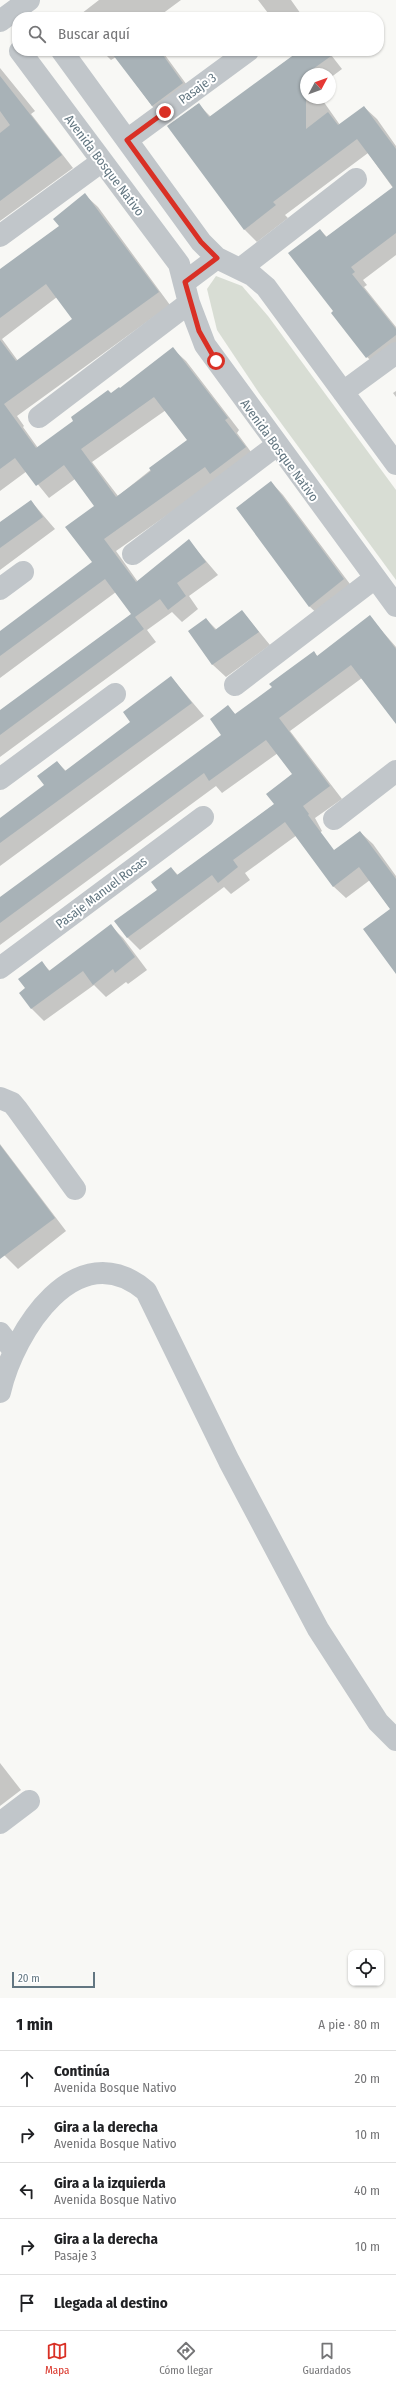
<!DOCTYPE html>
<html lang="es">
<head>
<meta charset="utf-8">
<style>
	:root { --surface:#fff; --page:#f6f6f6; --text:#202124; --muted:#757577; --line:#e0e0e0; --accent:#d93025 }
	body { margin:0; font-family:"Fira Sans Condensed",sans-serif; background:var(--page); color:var(--text) }
	.controls { position:absolute; right:12px; bottom:12px; display:grid; overflow:hidden; border-radius:8px; box-shadow:0 1px 3px #0004 }
	.controls button { width:36px; height:36px; display:grid; place-items:center; padding:0; border:0; border-bottom:1px solid var(--line); background:var(--surface); color:var(--text); font:20px sans-serif }
	.compass { position:absolute; left:300px; top:68px; width:36px; height:36px; border-radius:50%; background:var(--surface); box-shadow:0 1px 3px #0004; rotate:49deg }
	.scale { position:absolute; left:12px; bottom:10px; width:83px; box-sizing:border-box; padding-left:4px; border:2px solid #627681; border-top:0; font-size:11px; line-height:14px; white-space:nowrap; color:#627681; -webkit-text-stroke:3px #fff; paint-order:stroke }
	.stop { position:absolute; width:12px; height:12px; margin:-9px; border:3px solid #d93025; border-radius:50%; background:#fff }
	.stop.end { background:#d93025; border-color:#fff; box-shadow:0 1px 4px #0008 }
	.list { margin:0; padding:0; list-style:none }
	h2 { display:flex; justify-content:space-between; align-items:center; height:52px; margin:0; padding:0 16px; font-size:17px }
	h2 small { font-size:13px; font-weight:400; color:var(--muted) }
	.list li { display:grid; grid-template-columns:26px 1fr auto; gap:12px; align-items:center; box-sizing:border-box; height:56px; padding:0 16px; border-top:1px solid var(--line) }
	.list b { display:block; font-size:15px; white-space:nowrap }
	.list p { margin:0; font-size:13px; white-space:nowrap; color:var(--muted) }
	.list em { font-size:13px; font-style:normal; color:var(--muted) }
	.icon { flex:none; width:22px; height:22px; fill:none; stroke:currentColor; stroke-width:2; stroke-linecap:round; stroke-linejoin:round }
	.map { position:relative; flex:none; width:396px; height:1998px; overflow:hidden }
	.search { position:absolute; background:var(--surface); box-shadow:0 1px 3px #0004; left:12px; right:12px; top:12px; height:44px; display:flex; align-items:center; gap:10px; box-sizing:border-box; padding:0 14px; border-radius:16px; color:var(--muted); font-size:15px }
	.sheet { height:332px; background:var(--surface) }
	nav { display:flex; justify-content:space-around; align-items:center; box-sizing:border-box; height:56px; border-top:1px solid var(--line); background:var(--surface); font-size:11px; color:var(--muted) }
	nav a { display:grid; justify-items:center; gap:2px }
	nav .on { color:var(--accent) }
	.map>svg:first-child { display:block }
	.green { fill:#d8ddd4 }
	.shadow { fill:#0003; fill-rule:evenodd }
	.building { fill:#a8b2b7; fill-rule:evenodd }
	.lines { fill:none; stroke-linecap:round; stroke-linejoin:round }
	.minor { stroke:#c1c6ca; stroke-width:22 }
	.route { stroke:#d93025; stroke-width:5 }
	.labels { text-anchor:middle; stroke-width:4; stroke-linejoin:round; paint-order:stroke }
	.street-label { font-size:13px; fill:#627681; stroke:#fff }
</style>
</head>
<body>
<div class="map">
<svg width="396" height="1998" viewBox="0 0 396 1998">
	<rect width="100%" height="100%" fill="#f8f8f5"/>
	<path class="green" d="M216 276 242 286 268 316 396 490V580L259 393 217 330 207 289Z"/>
	<path class="shadow" d="M99 0H181L158 17H77Z
		M258 0H291L303 17H271Z
		M102 51H162L195 96 165 118 152 106 116 57 111 60Z
		M295 51H328L342 69 330 78V74H306V98H321L340 125 364 107 377 119 396 146V255L363 280 367 285 364 287 396 327V357L380 369 367 357 335 311 320 230 327 237 393 188 368 153 285 215 288 218 257 242 245 230 168 126 198 104 211 117 297 53Z
		M0 68 35 111 31 114 73 168 0 221Z
		M85 195 98 207 170 305 17 416 24 426 23 427 38 448 111 394 120 390 173 349 186 361 239 430 237 433 257 460 217 480 116 551 138 582 189 541 218 575 189 596 198 609 182 622 172 612 147 630 156 642 0 757V711L132 614 116 592 0 678V632L93 563 96 506 75 479 49 498 27 471 0 491V270L60 226ZM57 297 74 320 18 361 2 339ZM166 410 188 440 118 496 92 462Z
		M396 391V397L393 393Z
		M271 482 283 495 356 592 322 618 309 606Z
		M31 501 55 529 0 570V524Z
		M242 611 270 645 226 677 213 665 189 631 206 619 217 630Z
		M370 617 396 647V723L362 678 290 731 342 799 315 818 322 831 305 844 297 835 245 873 250 880 231 894 224 887 140 950 127 937 171 868 178 875 275 804 294 775 278 753 222 793 216 786 0 945V898L223 735 228 707 236 715 273 687 314 652 318 657Z
		M171 677 204 716 0 866V819L46 785 57 762 66 771 132 722Z
		M360 832 373 844 396 876V971L391 910 370 880 346 898 333 886Z
		M111 926 123 938 147 970 128 984 126 982 106 997 94 985 44 1021 31 1008 42 963 50 971Z
		M0 1144 66 1231 18 1269 0 1251Z
		M0 1763 21 1790 0 1806Z"/>
	<path class="building" d="M110 51H160L183 83 152 106Z
		M299 51H338L306 74V129L328 112 338 125 364 106 396 149V233L351 267 355 272 352 274 396 329V335L366 358 331 313 333 311 288 253 320 229 326 237 393 187 357 139 273 202 276 205 244 230 167 126 199 103 209 117Z
		M0 76 62 155 0 201V133L10 125 0 111Z
		M85 193 159 292 4 404 36 448 73 421 71 417 108 390 111 393 119 387 120 388 173 347 228 418 225 420 246 447 210 474 205 467 104 539 136 582 189 539 206 562 177 583 186 596 168 610 160 599 135 617 144 629 0 735V710L131 614 105 579 0 656V631L92 562 65 527 94 506 64 465 36 486 15 458 0 469V340L16 361 72 319 46 284 0 318V269L59 226 53 219ZM154 397 187 440 149 468 151 471 116 497 81 449Z
		M271 481 344 579 309 607 236 508Z
		M31 500 43 517 0 548V522Z
		M242 610 259 632 212 665 188 631 206 618 215 630Z
		M370 615 396 649V724L351 665 279 718 330 786 303 806 309 814 308 815 334 850 360 831 396 879V974L363 929 390 909 359 867 333 887 285 822 233 860 238 867 218 883 212 875 127 938 114 921 157 890 151 882 171 867 177 875 274 804 266 794 292 774 266 740 209 781 204 773 0 923V897L221 735 210 719 228 705 235 714 272 687 269 684 288 670 314 651 317 656Z
		M171 676 192 703 0 843V818L44 785 37 776 57 761 65 771 130 722 123 712Z
		M111 924 135 957 115 973 113 969 93 985 83 971 31 1009 19 993 25 988 18 979 42 961 49 971Z
		M0 1145 55 1218 0 1259Z"/>
	<g class="lines">
		<path class="minor" d="M0 21 29 0
			M20 51 179 264 189 303 205 345 396 606
			M62 51 201 242 217 258 252 275 266 287 396 464
			M127 140 248 51
			M0 236 101 162
			M240 269 356 179
			M185 282 217 258
			M343 392 396 353
			M39 417 189 303
			M133 554 277 445
			M0 589 23 572
			M235 685 375 578
			M0 779 115 694
			M334 819 396 771
			M0 968 203 817
			M0 1098 12 1103 17 1109 75 1189
			M0 1333 14 1351
			M0 1392C14 1331 77 1232 146 1291L229 1461 318 1629 378 1722 396 1740
			M0 1823 29 1801"/>
	</g>
	<g class="lines">
		<path class="route" d="M165 112 127 140 201 242 217 258 185 282 199 331 216 361"/>
	</g>
	<g class="labels">
		<g class="street-label">
			<text transform="translate(197 88) rotate(-36)" y="5">Pasaje 3</text>
			<text transform="translate(105 165) rotate(53)" y="5">Avenida Bosque Nativo</text>
			<text transform="translate(280 450) rotate(54)" y="5">Avenida Bosque Nativo</text>
			<text transform="translate(101 892) rotate(-37)" y="5">Pasaje Manuel Rosas</text>
		</g>
	</g>
</svg>
<div class="controls">
<button><svg class="icon" aria-label="locate" viewBox="0 0 24 24"><circle cx="12" cy="12" r="6"/><path d="M12 2v4M12 18v4M2 12h4M18 12h4"/></svg></button>
</div>
<svg class="compass" viewBox="-18 -18 36 36"><path d="M0-13l5 13h-10z" fill="#e53935"/><path d="M0 13l5-13h-10z" fill="#757577"/></svg>
<div class="scale">20 m</div>
<div class="stop" style="left:216px;top:361px"></div>
<div class="stop end" style="left:165px;top:112px"></div>
<div class="search"><svg class="icon" aria-label="search" viewBox="0 0 24 24"><circle cx="10" cy="10" r="6"/><path d="M15 15l6 6"/></svg>Buscar aquí</div>
</div>
<section class="sheet">
<h2>1 min<small>A pie · 80 m</small></h2>
<ul class="list">
<li><svg class="icon" aria-label="ahead" viewBox="0 0 24 24"><path d="M12 20V5M6 11l6-6 6 6"/></svg><div><b>Continúa</b><p>Avenida Bosque Nativo</p></div><em>20 m</em></li>
<li><svg class="icon" aria-label="right" viewBox="0 0 24 24"><path d="M7 20v-9h11M14 6l5 5-5 5"/></svg><div><b>Gira a la derecha</b><p>Avenida Bosque Nativo</p></div><em>10 m</em></li>
<li><svg class="icon" aria-label="left" viewBox="0 0 24 24"><path d="M17 20v-9H6M10 6l-5 5 5 5"/></svg><div><b>Gira a la izquierda</b><p>Avenida Bosque Nativo</p></div><em>40 m</em></li>
<li><svg class="icon" aria-label="right" viewBox="0 0 24 24"><path d="M7 20v-9h11M14 6l5 5-5 5"/></svg><div><b>Gira a la derecha</b><p>Pasaje 3</p></div><em>10 m</em></li>
<li><svg class="icon" aria-label="arrive" viewBox="0 0 24 24"><path d="M6 21V4h12l-3 4 3 4H6"/></svg><div><b>Llegada al destino</b></div></li>
</ul>
</section>
<nav>
<a class="on"><svg class="icon" aria-label="map" viewBox="0 0 24 24"><path d="M3 6l6-2 6 2 6-2v14l-6 2-6-2-6 2zM9 4v14M15 6v14"/></svg>Mapa</a>
<a><svg class="icon" aria-label="directions" viewBox="0 0 24 24"><path d="M12 3l9 9-9 9-9-9zM9 14v-3h6M13 9l2 2-2 2"/></svg>Cómo llegar</a>
<a><svg class="icon" aria-label="saved" viewBox="0 0 24 24"><path d="M7 4h10v16l-5-4-5 4z"/></svg>Guardados</a>
</nav>
</body>
</html>
